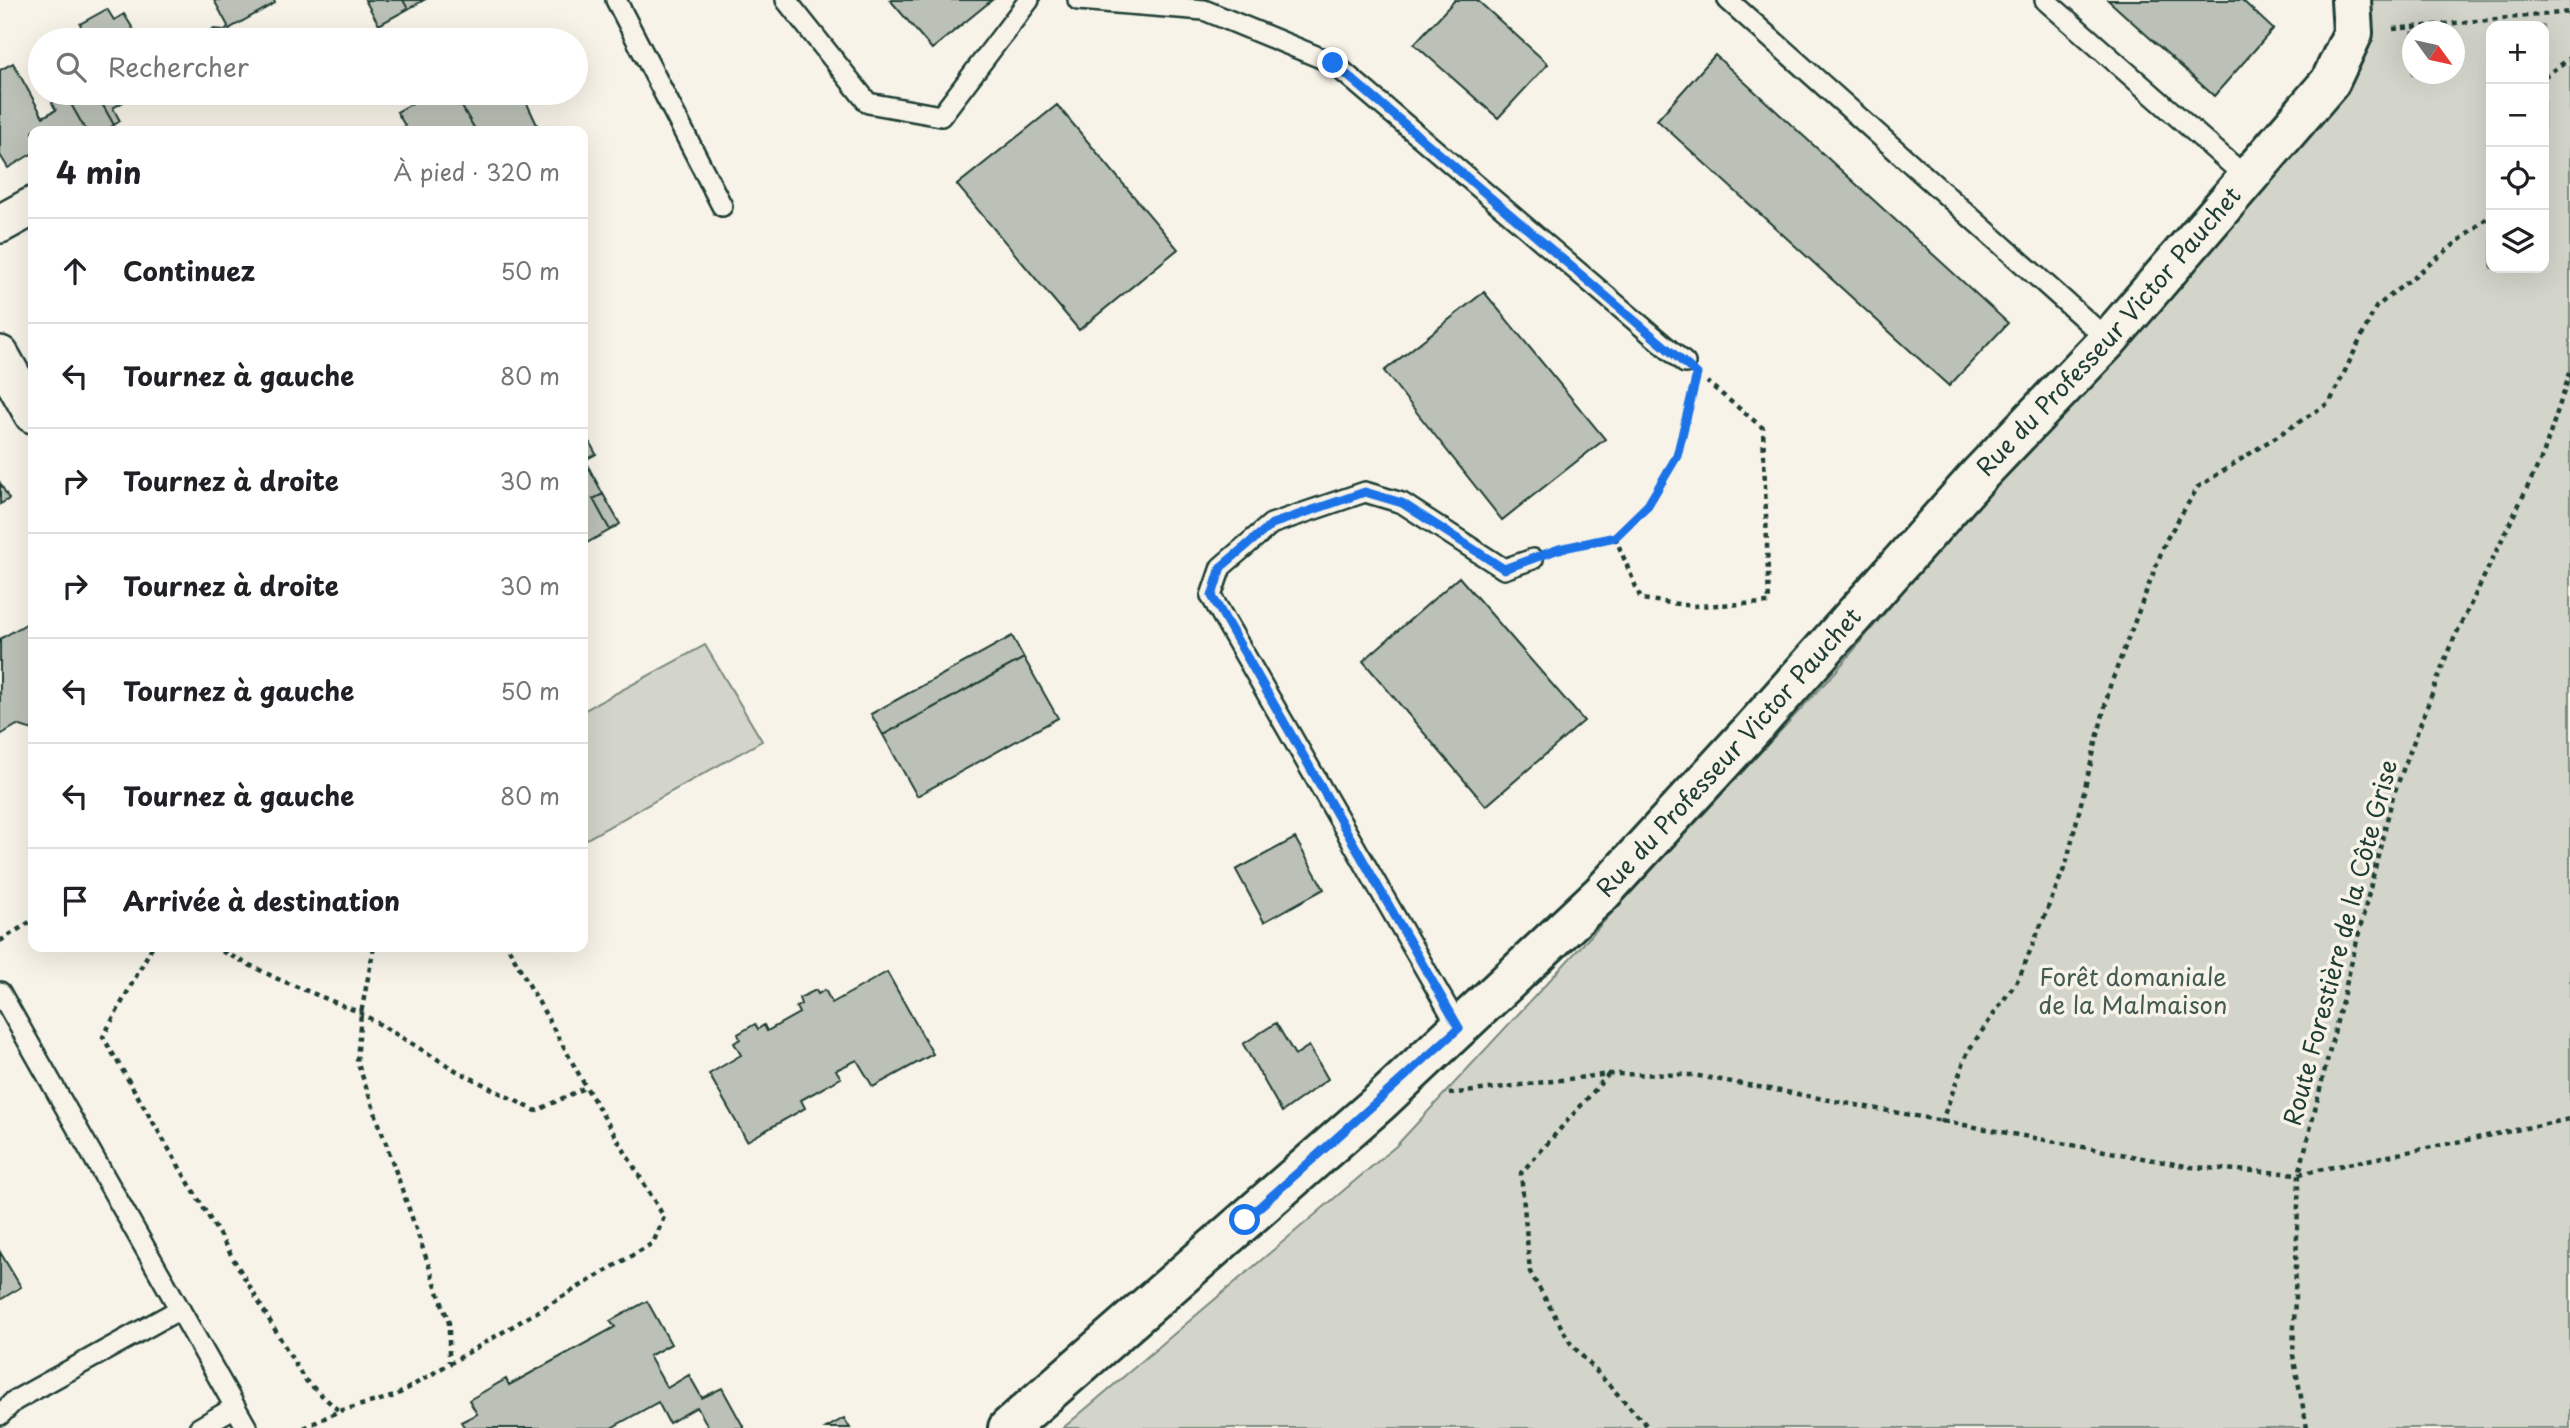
<!DOCTYPE html>
<html lang="fr">
<head>
<meta charset="utf-8">
<style>
	:root { --surface:#fff; --page:#f6f6f6; --text:#202124; --muted:#757577; --line:#e0e0e0 }
	body { margin:0; font-family:"Playpen Sans",sans-serif; background:var(--page); color:var(--text) }
	.controls { position:absolute; right:21px; top:21px; display:grid; overflow:hidden; border-radius:14px; box-shadow:0 7px 28px #0002 }
	.controls button { width:63px; height:63px; display:grid; place-items:center; padding:0; border:0; border-bottom:2px solid var(--line); background:var(--surface); color:var(--text); font:35px sans-serif }
	.compass { position:absolute; left:2402px; top:21px; width:63px; height:63px; border-radius:50%; background:var(--surface); box-shadow:0 7px 28px #0002; rotate:123deg }
	.stop { position:absolute; width:21px; height:21px; margin:-16px; border:5px solid #1a73e8; border-radius:50%; background:#fff }
	.stop.end { background:#1a73e8; border-color:#fff; box-shadow:0 2px 7px #0008 }
	.list { margin:0; padding:0; list-style:none }
	h2 { display:flex; justify-content:space-between; align-items:center; height:91px; margin:0; padding:0 28px; font-size:30px }
	h2 small { font-size:23px; font-weight:400; color:var(--muted) }
	.list li { display:grid; grid-template-columns:46px 1fr auto; gap:21px; align-items:center; box-sizing:border-box; height:105px; padding:0 28px; border-top:2px solid var(--line) }
	.list b { display:block; font-size:26px; white-space:nowrap }
	.list em { font-size:23px; font-style:normal; color:var(--muted) }
	.icon { flex:none; width:38px; height:38px; fill:none; stroke:currentColor; stroke-width:2; stroke-linecap:round; stroke-linejoin:round }
	.map { position:relative; flex:none; width:2570px; height:1428px; overflow:hidden }
	.search { position:absolute; background:var(--surface); box-shadow:0 7px 28px #0002; left:28px; top:28px; width:560px; height:77px; display:flex; align-items:center; gap:18px; box-sizing:border-box; padding:0 24px; border-radius:38px; color:var(--muted); font-size:26px }
	.panel { position:absolute; background:var(--surface); box-shadow:0 7px 28px #0002; left:28px; top:126px; width:560px; height:826px; border-radius:14px }
	.map>svg:first-child { display:block }
	.green { fill:#d3d5ca; stroke:#79897f; stroke-width:2; fill-rule:evenodd }
	.building { fill:#bbc1b6; stroke:#1f3d34; stroke-width:2 }
	.lines { fill:none; stroke-linecap:round; stroke-linejoin:round }
	.lane-casing { stroke:#1f3d34; stroke-width:24 }
	.street-casing { stroke:#1f3d34; stroke-width:42 }
	.secondary-casing { stroke:#1f3d34; stroke-width:44 }
	.path { stroke:#1f3d34; stroke-width:4.5; stroke-dasharray:5 5; stroke-linecap:butt }
	.lane { stroke:#f7f3e8; stroke-width:19 }
	.street { stroke:#f7f3e8; stroke-width:37 }
	.secondary { stroke:#f7f3e8; stroke-width:38 }
	.route { stroke:#1a73e8; stroke-width:9 }
	.labels { text-anchor:middle; stroke-width:7; stroke-linejoin:round; paint-order:stroke }
	.street-label { font-size:24px; fill:#1f3d34; stroke:#f7f3e8 }
	.park-label { font-size:24px; fill:#435b52; stroke:#f7f3e8 }
</style>
</head>
<body>
<div class="map">
<svg width="2570" height="1428" viewBox="0 0 2570 1428">
	<rect width="100%" height="100%" fill="#f7f3e8"/>
	<filter id="ink" filterUnits="userSpaceOnUse"><feTurbulence type="fractalNoise" baseFrequency=".0143" numOctaves="2"/><feDisplacementMap in="SourceGraphic" scale="14" xChannelSelector="R" yChannelSelector="G"/><feConvolveMatrix kernelMatrix="1 2 1 2 8 2 1 2 1" color-interpolation-filters="sRGB"/></filter>
	<g filter="url(#ink)">
		<path class="green" d="M2351 0H2570V1428H1063L1396 1146 1837 670 2330 82ZM2491 26H2544V268H2491ZM2412 32H2454V74H2412Z
			M705 645 762 741 583 841V711Z"/>
		<path class="building" d="M214 0H274L275 3 229 29 235 40H195L213 29 226 30 228 26Z
			M365 0H403L408 9 379 25Z
			M403 0H424L408 9Z
			M890 0H992L932 49Z
			M1455 0H1477L1548 64 1498 118 1414 44Z
			M2108 0H2242L2273 29 2214 96Z
			M107 9 114 20 124 14 140 40H78L86 36 80 24Z
			M1715 55 2008 323 1949 386 1657 120Z
			M13 63 43 117 56 110 52 103 66 95 86 131H33V153L8 168 0 155V70Z
			M70 93H96L114 125 104 131H86L66 95Z
			M96 93H139L113 108 120 121 114 125Z
			M431 93H437L440 97 454 93 476 131H408L397 112Z
			M454 93H522L540 131H476Z
			M1057 105 1178 249 1079 330 957 185Z
			M1484 292 1605 439 1502 520 1384 371Z
			M589 441 596 454 585 460 583 444Z
			M583 457 603 494 593 499 610 530 583 545Z
			M0 483 9 499 0 504Z
			M603 494 620 524 610 530 593 499Z
			M1459 577 1584 721 1486 806 1363 661Z
			M33 620V730L17 725 0 735V639Z
			M1012 636 1024 658 883 735 871 714Z
			M1024 658 1058 718 917 796 883 735Z
			M1295 838 1324 889 1264 922 1236 870Z
			M887 972 933 1054 873 1087 857 1060 836 1070 841 1078 801 1100 805 1108 747 1141 709 1074 741 1055 734 1043 740 1039 738 1034 755 1024 758 1029 764 1025 767 1031 799 1013 796 1007 801 1004 799 998 816 990 818 994 825 990 832 1003Z
			M1276 1023 1295 1055 1309 1046 1328 1079 1282 1112 1243 1044Z
			M0 1252 21 1287 0 1300Z
			M647 1301 671 1344 649 1356 667 1388 689 1375 702 1398 722 1388 744 1428H709L697 1407 669 1423 658 1402 611 1428H465L461 1422 477 1414 469 1400 506 1379 509 1385 615 1327 610 1321Z
			M844 1418 850 1428H826Z"/>
		<g class="lines">
			<g class="lane-casing">
				<path id="lane" d="M616 0 722 206
					M786 0 868 103 941 116 1029 0
					M1078 0 1204 10 1333 63 1685 363
					M1728 0 2108 340
					M2045 0 2248 179
					M0 992 247 1428
					M1459 1028 1211 596 1221 567 1271 524 1365 492 1402 503 1504 569 1533 559
					M0 1415 14 1401 180 1309
					M199 1428 235 1407"/>
			</g>
			<g class="street-casing">
				<path id="street" d="M0 224 33 206
					M0 355 33 414"/>
			</g>
			<g class="secondary-casing">
				<g id="secondary">
					<path id="s1" d="M1008 1428 1379 1103 1602 893 1750 732 1979 475 2108 340 2330 82 2353 33 2351 0"/>
				</g>
			</g>
			<path class="path" d="M2393 29 2570 12
				M2544 77 2570 58
				M1615 537 1641 599 1693 606 1769 603 1763 428 1707 382
				M1560 549 1615 537 1649 505 1677 456 1693 391
				M0 941 33 920
				M152 947 103 1037 304 1379 339 1411
				M213 947 278 979 361 1013 457 1071 536 1111 586 1087
				M374 947 361 1013 357 1061 449 1323V1362
				M1609 1074 1521 1173 1530 1272 1571 1344 1649 1428
				M1449 1094 1609 1074 1694 1075 2191 1167 2299 1174 2570 1119
				M1941 1123 1968 1051 2019 978 2066 864 2110 686 2166 540 2198 487 2330 402 2376 307 2491 215
				M304 1428 339 1411 395 1396 653 1243 664 1217 586 1087 508 947
				M2307 1428 2293 1355 2299 1174 2393 796 2449 649 2543 455 2570 373"/>
			<use href="#lane" class="lane"/>
			<use href="#street" class="street"/>
			<use href="#secondary" class="secondary"/>
		</g>
	</g>
	<g class="lines" filter="url(#ink)">
		<path class="route" d="M1245 1220 1459 1028 1212 596 1221 567 1272 524 1365 492 1402 503 1504 569 1559 549 1615 537 1648 505 1677 456 1697 374 1333 63"/>
	</g>
	<g class="labels">
		<g class="street-label">
			<text dy="8" stroke="none"><textPath href="#s1" startOffset="1556">Rue du Professeur Victor Pauchet</textPath></text>
			<text dy="8" stroke="none"><textPath href="#s1" startOffset="989">Rue du Professeur Victor Pauchet</textPath></text>
			<text transform="translate(2341 943) rotate(-75)" y="8">Route Forestière de la Côte Grise</text>
		</g>
		<g class="park-label">
			<text x="2133" y="986">Forêt domaniale<tspan x="2133" dy="28">de la Malmaison</tspan></text>
		</g>
	</g>
</svg>
<div class="controls">
<button>+</button>
<button>−</button>
<button><svg class="icon" aria-label="locate" viewBox="0 0 24 24"><circle cx="12" cy="12" r="6"/><path d="M12 2v4M12 18v4M2 12h4M18 12h4"/></svg></button>
<button><svg class="icon" aria-label="layers" viewBox="0 0 24 24"><path d="M12 4l9 5-9 5-9-5zM3 14l9 5 9-5"/></svg></button>
</div>
<svg class="compass" viewBox="-18 -18 36 36"><path d="M0-13l5 13h-10z" fill="#e53935"/><path d="M0 13l5-13h-10z" fill="#757577"/></svg>
<div class="stop" style="left:1245px;top:1220px"></div>
<div class="stop end" style="left:1333px;top:63px"></div>
<div class="search"><svg class="icon" aria-label="search" viewBox="0 0 24 24"><circle cx="10" cy="10" r="6"/><path d="M15 15l6 6"/></svg>Rechercher</div>
<section class="panel">
<h2>4 min<small>À pied · 320 m</small></h2>
<ul class="list">
<li><svg class="icon" aria-label="ahead" viewBox="0 0 24 24"><path d="M12 20V5M6 11l6-6 6 6"/></svg><div><b>Continuez</b></div><em>50 m</em></li>
<li><svg class="icon" aria-label="left" viewBox="0 0 24 24"><path d="M17 20v-9H6M10 6l-5 5 5 5"/></svg><div><b>Tournez à gauche</b></div><em>80 m</em></li>
<li><svg class="icon" aria-label="right" viewBox="0 0 24 24"><path d="M7 20v-9h11M14 6l5 5-5 5"/></svg><div><b>Tournez à droite</b></div><em>30 m</em></li>
<li><svg class="icon" aria-label="right" viewBox="0 0 24 24"><path d="M7 20v-9h11M14 6l5 5-5 5"/></svg><div><b>Tournez à droite</b></div><em>30 m</em></li>
<li><svg class="icon" aria-label="left" viewBox="0 0 24 24"><path d="M17 20v-9H6M10 6l-5 5 5 5"/></svg><div><b>Tournez à gauche</b></div><em>50 m</em></li>
<li><svg class="icon" aria-label="left" viewBox="0 0 24 24"><path d="M17 20v-9H6M10 6l-5 5 5 5"/></svg><div><b>Tournez à gauche</b></div><em>80 m</em></li>
<li><svg class="icon" aria-label="arrive" viewBox="0 0 24 24"><path d="M6 21V4h12l-3 4 3 4H6"/></svg><div><b>Arrivée à destination</b></div></li>
</ul>
</section>
</div>
</body>
</html>
